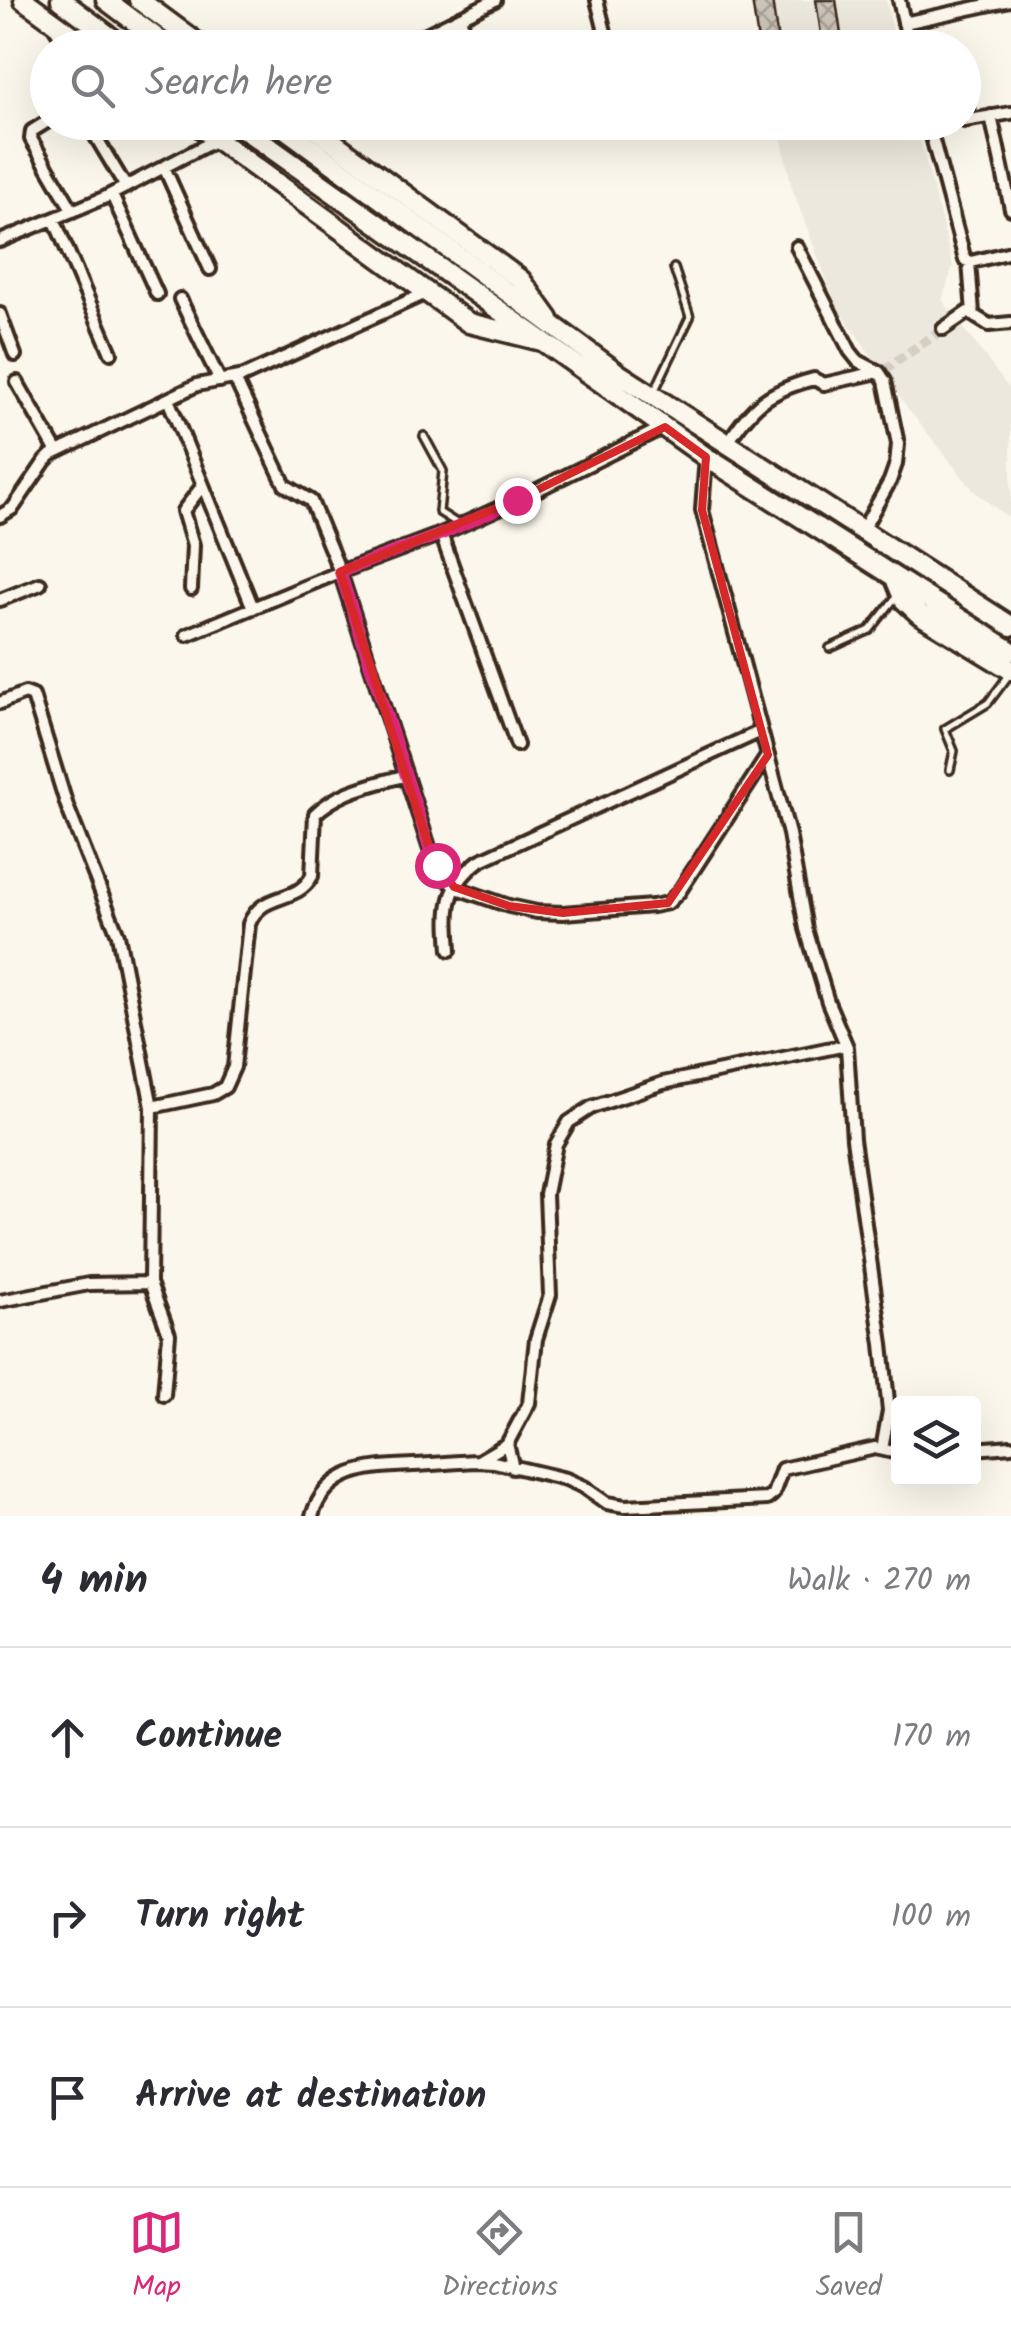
<!DOCTYPE html>
<html lang="en">
<head>
<meta charset="utf-8">
<style>
	:root { --surface:#fff; --page:#f7f7f7; --text:#2b2b33; --muted:#7c7c81; --line:#e1e1e2; --accent:#db2777 }
	body { margin:0; font-family:Kalam,sans-serif; background:var(--page); color:var(--text) }
	.controls { position:absolute; right:30px; bottom:30px; display:grid; overflow:hidden; border-radius:10px; box-shadow:0 10px 40px #0002 }
	.controls button { width:90px; height:90px; display:grid; place-items:center; padding:0; border:0; border-bottom:2px solid var(--line); background:var(--surface); color:var(--text); font:50px sans-serif }
	.stop { position:absolute; width:30px; height:30px; margin:-22px; border:8px solid #db2777; border-radius:50%; background:#fff }
	.stop.end { background:#db2777; border-color:#fff; box-shadow:0 2px 10px #0008 }
	.list { margin:0; padding:0; list-style:none }
	h2 { display:flex; justify-content:space-between; align-items:center; height:130px; margin:0; padding:0 40px; font-size:42px }
	h2 small { font-size:32px; font-weight:400; color:var(--muted) }
	.list li { display:grid; grid-template-columns:65px 1fr auto; gap:30px; align-items:center; box-sizing:border-box; height:180px; padding:0 40px; border-top:2px solid var(--line) }
	.list b { display:block; font-size:38px; white-space:nowrap }
	.list em { font-size:32px; font-style:normal; color:var(--muted) }
	.icon { flex:none; width:55px; height:55px; fill:none; stroke:currentColor; stroke-width:2; stroke-linecap:round; stroke-linejoin:round }
	.map { position:relative; flex:none; width:1011px; height:1516px; overflow:hidden }
	.search { position:absolute; background:var(--surface); box-shadow:0 10px 40px #0002; left:30px; right:30px; top:30px; height:110px; display:flex; align-items:center; gap:25px; box-sizing:border-box; padding:0 35px; border-radius:55px; color:var(--muted); font-size:38px }
	.sheet { height:670px; background:var(--surface) }
	nav { display:flex; justify-content:space-around; align-items:center; box-sizing:border-box; height:140px; border-top:2px solid var(--line); background:var(--surface); font-size:28px; color:var(--muted) }
	nav a { display:grid; justify-items:center; gap:5px }
	nav .on { color:var(--accent) }
	.map>svg:first-child { display:block }
	.built { fill:#ede8dd }
	.building { fill:url(#building-cross-hatch); stroke:#3b2a1e; stroke-width:2.5 }
	.lines { fill:none; stroke-linecap:round; stroke-linejoin:round }
	.minor-tunnel { stroke:#d5cec3; stroke-width:10; stroke-dasharray:10 5; stroke-linecap:butt }
	.service-casing { stroke:#3b2a1e; stroke-width:12 }
	.minor-casing { stroke:#3b2a1e; stroke-width:18 }
	.primary-casing { stroke:#3b2a1e; stroke-width:25 }
	.trunk-casing { stroke:#3b2a1e; stroke-width:25 }
	.service { stroke:#fbf7ec; stroke-width:5 }
	.minor { stroke:#fbf7ec; stroke-width:10 }
	.primary { stroke:#fbf7ec; stroke-width:18 }
	.trunk { stroke:#fbf7ec; stroke-width:18 }
	.route { stroke:#db2777; stroke-width:12 }
	.marked { fill:none; stroke:#d62828; stroke-width:8; stroke-linejoin:round }
</style>
</head>
<body>
<div class="map">
<svg width="1011" height="1516" viewBox="0 0 1011 1516">
	<defs>
		<pattern id="building-cross-hatch" width="8" height="8" patternUnits="userSpaceOnUse" patternTransform="scale(2.5)"><rect width="8" height="8" fill="#ccc4b9"/><path d="M0 0l8 8M0 8l8-8" fill="none" stroke="#a79f96"/></pattern>
	</defs>
	<rect width="100%" height="100%" fill="#fbf7ec"/>
	<filter id="ink" filterUnits="userSpaceOnUse"><feTurbulence type="fractalNoise" baseFrequency=".01" numOctaves="2"/><feDisplacementMap in="SourceGraphic" scale="20" xChannelSelector="R" yChannelSelector="G"/><feConvolveMatrix kernelMatrix="1 2 1 2 8 2 1 2 1" color-interpolation-filters="sRGB"/></filter>
	<g filter="url(#ink)">
		<path class="built" d="M753 0H886L897 47H763Z
			M778 123H916L953 266 942 300 1011 391V520L974 491 909 410 836 305 792 188Z"/>
		<path class="building" d="M752 0H772L779 48H759Z
			M816 0H836L843 48H823Z"/>
		<g class="lines">
			<path class="minor-tunnel" d="M884 370 943 329"/>
			<g class="service-casing">
				<path id="service" d="M655 390 690 317 674 268
					M424 436 443 471 439 512 458 524
					M830 648 870 630 896 597
					M950 770 954 751 945 729 988 703 1009 675"/>
			</g>
			<g class="minor-casing">
				<path id="minor" d="M597 0 609 48
					M899 0 910 48
					M460 17 469 48
					M904 23 1010 0
					M55 28 68 48
					M398 48 495 0
					M964 85 969 120
					M991 116 1011 209
					M48 121 32 131 31 139 73 211
					M964 121 1011 113
					M87 122 126 187
					M928 122 965 260 971 262 1011 252
					M929 127 953 122
					M164 167 210 269
					M112 195 157 294
					M54 219 111 353
					M0 241 106 197 216 140
					M797 247 850 351 858 361 879 372 885 381 898 444 896 464 890 481 862 531
					M969 262 973 313
					M180 299 220 381
					M0 314 15 355
					M943 329 968 312 989 325 1011 323
					M235 379 285 485 311 501 340 572 432 856 454 887 509 906 537 912 563 913 653 906 668 903 679 892 768 755
					M17 382 57 452
					M168 399 253 608
					M727 444C752 405 768 391 814 379L824 384 878 372
					M706 457 702 510 789 834 806 929 828 1002 847 1047 853 1139 882 1344 889 1411 882 1449
					M0 516 13 508 45 461 51 455 197 385 244 376 426 293
					M441 534 517 745
					M191 589 193 545 183 511 203 485
					M0 600 40 584
					M187 635 340 572 441 534 517 500 664 427
					M0 703 25 693 33 696 67 806 118 935 152 1107 150 1283 169 1334 164 1395
					M450 950C447 910 445 887 479 861L761 731
					M152 1107 213 1094 225 1087 234 1067 249 924C263 890 296 905 312 876L315 814C340 790 374 785 406 775
					M0 1301 89 1284 150 1283
					M974 1449 1011 1446
					M478 1461 507 1444
					M513 1468 507 1444 529 1403 536 1339 550 1295 546 1194 556 1144 569 1122 592 1107 663 1083 846 1045
					M312 1516C327 1467 371 1467 414 1465 435 1464 456 1462 477 1461L494 1462 566 1479 584 1487 607 1503 625 1506 767 1499 773 1494 782 1469 875 1448 898 1453"/>
			</g>
			<g class="primary-casing">
				<path id="primary" d="M24 0 90 48
					M139 0 204 48
					M193 122 469 323 542 341
					M306 122 521 280 549 319"/>
			</g>
			<g class="trunk-casing">
				<path id="trunk" d="M61 0 125 48
					M106 0 170 48
					M234 122 706 457 1011 651
					M276 122 619 374 1011 626
					M895 578 904 600 919 614 1011 670"/>
			</g>
			<use href="#service" class="service"/>
			<use href="#minor" class="minor"/>
			<use href="#primary" class="primary"/>
			<use href="#trunk" class="trunk"/>
		</g>
	</g>
	<g class="lines" filter="url(#ink)">
		<path class="route" d="M437 865 432 856 340 572 442 534 517 500"/>
	</g>
	<path class="marked" d="M665 427 706 457 702 510 768 755 668 903 563 913 509 906 454 887 432 856 340 572 517 500Z"/>
</svg>
<div class="controls">
<button><svg class="icon" aria-label="layers" viewBox="0 0 24 24"><path d="M12 4l9 5-9 5-9-5zM3 14l9 5 9-5"/></svg></button>
</div>
<div class="stop" style="left:437px;top:865px"></div>
<div class="stop end" style="left:517px;top:500px"></div>
<div class="search"><svg class="icon" aria-label="search" viewBox="0 0 24 24"><circle cx="10" cy="10" r="6"/><path d="M15 15l6 6"/></svg>Search here</div>
</div>
<section class="sheet">
<h2>4 min<small>Walk · 270 m</small></h2>
<ul class="list">
<li><svg class="icon" aria-label="ahead" viewBox="0 0 24 24"><path d="M12 20V5M6 11l6-6 6 6"/></svg><div><b>Continue</b></div><em>170 m</em></li>
<li><svg class="icon" aria-label="right" viewBox="0 0 24 24"><path d="M7 20v-9h11M14 6l5 5-5 5"/></svg><div><b>Turn right</b></div><em>100 m</em></li>
<li><svg class="icon" aria-label="arrive" viewBox="0 0 24 24"><path d="M6 21V4h12l-3 4 3 4H6"/></svg><div><b>Arrive at destination</b></div></li>
</ul>
</section>
<nav>
<a class="on"><svg class="icon" aria-label="map" viewBox="0 0 24 24"><path d="M3 6l6-2 6 2 6-2v14l-6 2-6-2-6 2zM9 4v14M15 6v14"/></svg>Map</a>
<a><svg class="icon" aria-label="directions" viewBox="0 0 24 24"><path d="M12 3l9 9-9 9-9-9zM9 14v-3h6M13 9l2 2-2 2"/></svg>Directions</a>
<a><svg class="icon" aria-label="saved" viewBox="0 0 24 24"><path d="M7 4h10v16l-5-4-5 4z"/></svg>Saved</a>
</nav>
</body>
</html>
